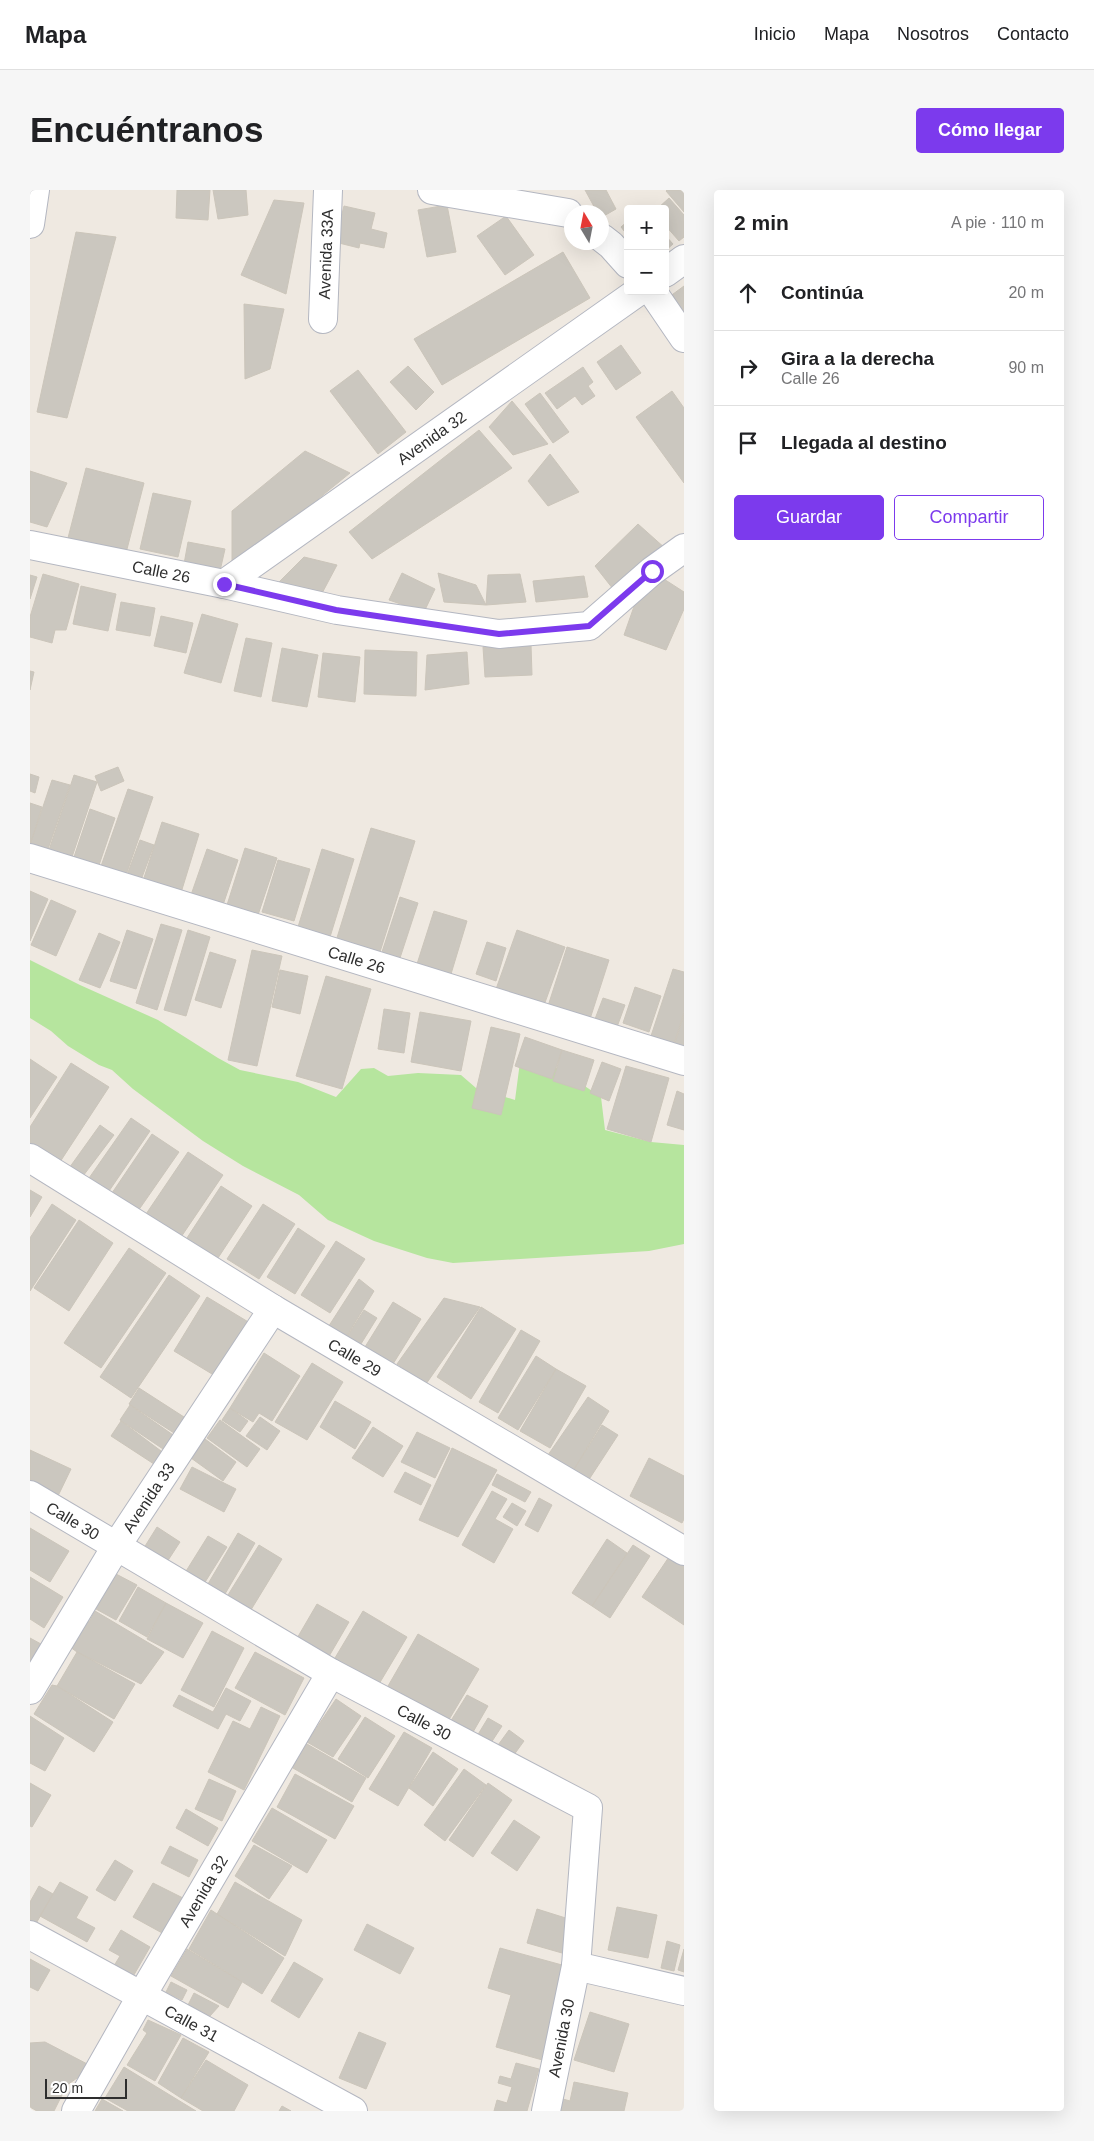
<!DOCTYPE html>
<html lang="es">
<head>
<meta charset="utf-8">
<style>
	:root { --surface:#fff; --page:#f6f6f6; --text:#202124; --muted:#757577; --line:#e0e0e0; --accent:#7c3aed }
	body { margin:0; font-family:Arial,sans-serif; background:var(--page); color:var(--text) }
	.controls { position:absolute; right:15px; top:15px; display:grid; overflow:hidden; border-radius:5px; box-shadow:0 5px 20px #0002 }
	.controls button { width:45px; height:45px; display:grid; place-items:center; padding:0; border:0; border-bottom:1px solid var(--line); background:var(--surface); color:var(--text); font:25px sans-serif }
	.compass { position:absolute; left:534px; top:15px; width:45px; height:45px; border-radius:50%; background:var(--surface); box-shadow:0 5px 20px #0002; rotate:350deg }
	.scale { position:absolute; left:15px; bottom:12px; width:82px; box-sizing:border-box; padding-left:5px; border:2px solid #2e2e2e; border-top:0; font-size:14px; line-height:18px; white-space:nowrap; color:#2e2e2e; -webkit-text-stroke:4px #fff; paint-order:stroke }
	.stop { position:absolute; width:15px; height:15px; margin:-11px; border:4px solid #7c3aed; border-radius:50%; background:#fff }
	.stop.end { background:#7c3aed; border-color:#fff; box-shadow:0 1px 5px #0008 }
	.list { margin:0; padding:0; list-style:none }
	h2 { display:flex; justify-content:space-between; align-items:center; height:65px; margin:0; padding:0 20px; font-size:21px }
	h2 small { font-size:16px; font-weight:400; color:var(--muted) }
	.list li { display:grid; grid-template-columns:32px 1fr auto; gap:15px; align-items:center; box-sizing:border-box; height:75px; padding:0 20px; border-top:1px solid var(--line) }
	.list b { display:block; font-size:19px; white-space:nowrap }
	.list p { margin:0; font-size:16px; white-space:nowrap; color:var(--muted) }
	.list em { font-size:16px; font-style:normal; color:var(--muted) }
	.actions { display:flex; gap:10px; padding:15px 20px }
	.actions a { flex:1; padding:11px 0; border:1px solid var(--accent); border-radius:5px; text-align:center; font-size:18px; color:var(--accent) }
	.actions .main { background:var(--accent); color:#fff }
	.icon { flex:none; width:28px; height:28px; fill:none; stroke:currentColor; stroke-width:2; stroke-linecap:round; stroke-linejoin:round }
	.map { position:relative; flex:none; width:654px; height:1921px; overflow:hidden; border-radius:5px }
	header { display:flex; align-items:center; gap:30px; box-sizing:border-box; height:70px; padding:0 25px; background:var(--surface); border-bottom:1px solid var(--line) }
	header strong { font-size:24px }
	nav { display:flex; gap:28px; margin-inline-start:auto; font-size:18px }
	.intro { display:flex; align-items:center; justify-content:space-between; box-sizing:border-box; height:120px; padding:0 30px }
	h1 { margin:0; font-size:35px }
	.button { padding:12px 22px; border-radius:5px; background:var(--accent); color:#fff; font-size:18px; font-weight:700 }
	main { display:flex; gap:30px; padding:0 30px }
	aside { flex:1; background:var(--surface); border-radius:5px; box-shadow:0 5px 20px #0002 }
	.map>svg:first-child { display:block }
	.green { fill:#b6e59e }
	.building { fill:#cbc7bf; stroke:#cbc5ba }
	.lines { fill:none; stroke-linecap:round; stroke-linejoin:round }
	.street-casing { stroke:#b4b7c1; stroke-width:30 }
	.street { stroke:#fff; stroke-width:28 }
	.route { stroke:#7c3aed; stroke-width:6 }
	.labels { text-anchor:middle; stroke-width:5; stroke-linejoin:round; paint-order:stroke }
	.street-label { font-size:16px; fill:#2e2e2e; stroke:#fff }
</style>
</head>
<body>
<header>
<strong>Mapa</strong>
<nav><a>Inicio</a><a>Mapa</a><a>Nosotros</a><a>Contacto</a></nav>
</header>
<div class="intro"><h1>Encuéntranos</h1><a class="button">Cómo llegar</a></div>
<main>
<div class="map">
<svg width="654" height="1921" viewBox="0 0 654 1921">
	<rect width="100%" height="100%" fill="#efe9e1"/>
	<path class="green" d="M0 770 50 795 128 830 188 868 210 880 268 892 306 907 331 879 344 878 358 886 388 883 431 885 446 898 485 910 490 872 528 878 571 907 575 940 621 952 654 955V1054L619 1061 423 1073 397 1068 344 1051 298 1030 269 1005 213 976 173 951 103 899 82 880 69 875 38 856 21 841 0 828Z"/>
	<path class="building" d="M147 0H180L178 30 146 28Z
		M183 0H216L218 25 188 29Z
		M555 0H576L586 19 572 27V22H567Z
		M637 0H654V22L636 1Z
		M639 8 654 25V47L649 51 635 35V19H627Z
		M244 10 274 13 256 104 211 85Z
		M417 15 426 62 397 67 388 20Z
		M314 16 345 23 341 39 357 43 354 58 330 53 329 58 305 52Z
		M476 26 504 65 475 85 447 46Z
		M598 31V46L591 37Z
		M46 42 86 47 37 228 7 222Z
		M635 45 643 54 635 61Z
		M533 62 560 108 412 195 384 149Z
		M654 96V136L635 110Z
		M214 114 254 119 240 179 215 189Z
		M591 155 611 183 586 200 567 172Z
		M378 176 404 202 386 220 360 192Z
		M553 177 563 192 558 196 565 206 552 215 545 206 527 219 515 203Z
		M328 180 376 242 348 264 300 201Z
		M642 201 654 218V293L606 227Z
		M510 203 539 242 523 253 495 214Z
		M482 211 518 254 483 265 459 237Z
		M449 240 482 278 342 369 319 342Z
		M275 261 320 283 202 379V321Z
		M520 264 549 302 518 316 498 291Z
		M56 278 114 293 96 363 38 348Z
		M0 281 37 293 17 337 0 332Z
		M123 303 161 311 148 367 110 359Z
		M608 334 636 359 587 404 565 376Z
		M158 352 195 359 190 381 154 374Z
		M274 367 307 375 290 407 245 396Z
		M623 382 654 402V419L636 460 594 445 607 408Z
		M372 383 405 399 394 422 359 410Z
		M408 383 446 395 456 415 414 412Z
		M13 384 49 394 36 440H25L22 453 0 447V427Z
		M490 384 496 412 456 415 458 385Z
		M0 385 7 387 0 409Z
		M554 386 558 407 506 412 503 391Z
		M51 396 86 404 78 441 43 434Z
		M91 412 125 418 120 446 86 440Z
		M172 424 208 434 191 493 154 483Z
		M131 426 163 433 156 463 124 456Z
		M216 448 242 453 231 507 204 501Z
		M501 455 502 485 455 487 453 457Z
		M252 458 288 465 277 517 242 511Z
		M335 460 387 462 386 506 334 504Z
		M437 462 439 494 395 500 397 465Z
		M293 463 330 467 325 512 288 507Z
		M0 481 4 482 0 500Z
		M88 577 94 591 71 601 65 586Z
		M0 584 9 587 5 603 0 601Z
		M44 585 67 592 40 673 17 666Z
		M22 590 40 595 16 665 0 655Z
		M98 599 123 607 94 691 69 682Z
		M0 613 12 617 0 655Z
		M60 619 85 628 67 681 42 673Z
		M132 632 169 644 150 706 112 694Z
		M341 638 385 651 349 765 306 751Z
		M110 650 124 655 111 690 97 685Z
		M215 658 247 668 228 725 197 715Z
		M177 659 208 670 193 715 161 705Z
		M292 659 324 669 300 747 268 737Z
		M248 670 280 679 264 731 232 722Z
		M0 701 18 709 0 751Z
		M370 707 388 713 369 771 351 765Z
		M21 710 46 721 26 766 1 755Z
		M404 721 437 731 421 784 387 774Z
		M131 734 152 740 127 820 106 813Z
		M97 740 123 749 106 799 80 791Z
		M158 740 180 747 156 826 134 820Z
		M487 740 535 757 513 818 465 802Z
		M69 743 90 752 70 798 49 790Z
		M457 752 476 758 466 791 446 784Z
		M537 757 579 770 560 829 518 816Z
		M222 760 252 766 227 876 198 870Z
		M180 762 206 770 191 818 165 810Z
		M643 779 654 782V822L644 854 621 846Z
		M250 780 278 786 270 824 242 817Z
		M296 786 341 799 312 899 266 886Z
		M605 797 631 806 619 842 593 833Z
		M573 808 595 815 587 837 565 829Z
		M354 819 380 823 374 863 348 859Z
		M390 822 441 831 431 881 381 872Z
		M654 824V856L645 853Z
		M461 837 490 844 471 925 442 918Z
		M495 847 532 860 522 889 485 876Z
		M532 860 564 870 554 901 523 891Z
		M0 869 27 887 0 928Z
		M572 872 591 879 579 911 560 903Z
		M41 873 79 897 28 975 0 958V937Z
		M596 876 639 888 621 952 577 939Z
		M647 901 654 904V940L637 935Z
		M101 928 120 941 77 1004 57 991Z
		M70 935 84 945 50 990 37 981Z
		M122 944 149 962 108 1021 82 1003Z
		M158 962 193 985 149 1050 114 1027Z
		M191 996 222 1016 186 1071 155 1051Z
		M0 1000 12 1007 0 1027Z
		M22 1014 46 1030 0 1101V1048Z
		M233 1014 265 1034 229 1089 197 1069Z
		M49 1030 83 1053 39 1121 4 1098Z
		M268 1038 295 1056 265 1104 237 1087Z
		M306 1051 335 1069 300 1123 271 1105Z
		M99 1058 136 1083 71 1178 34 1153Z
		M139 1085 170 1106 101 1208 70 1187Z
		M329 1089 344 1101 312 1154 295 1142Z
		M177 1107 220 1133 187 1187 144 1161Z
		M414 1108 450 1117 396 1194 367 1174Z
		M363 1112 391 1129 358 1182 330 1165Z
		M451 1117 486 1139 441 1209 407 1187Z
		M334 1120 347 1128 326 1162 313 1153Z
		M491 1140 510 1151 468 1223 449 1212Z
		M234 1163 270 1186 242 1231 229 1223 223 1232 200 1218Z
		M506 1166 526 1179 488 1240 468 1228Z
		M282 1173 313 1192 277 1250 245 1232Z
		M526 1179 556 1196 520 1258 490 1241Z
		M109 1198 154 1227 144 1243 99 1214Z
		M558 1207 579 1221 543 1281 518 1265Z
		M305 1211 341 1232 325 1259 290 1237Z
		M100 1215 146 1247 136 1261 90 1230Z
		M200 1218 218 1231 210 1242 192 1230Z
		M230 1227 250 1241 237 1260 216 1246Z
		M190 1230 230 1259 217 1277 177 1248Z
		M91 1231 135 1264 127 1276 81 1246Z
		M572 1235 588 1245 558 1291 543 1281Z
		M343 1237 373 1256 353 1287 322 1268Z
		M387 1242 420 1258 405 1288 371 1272Z
		M175 1249 206 1272 193 1291 161 1268Z
		M422 1258 467 1280 428 1347 389 1330Z
		M0 1260 41 1279 27 1308 0 1295Z
		M619 1268 654 1286V1329L652 1333 600 1306Z
		M162 1277 206 1299 194 1322 150 1299Z
		M375 1282 401 1295 391 1315 364 1302Z
		M467 1284 501 1302 495 1312 462 1295Z
		M462 1301 477 1309 465 1329 483 1339 464 1373 432 1355Z
		M509 1308 522 1315 508 1342 495 1335Z
		M482 1313 496 1321 487 1336 473 1327Z
		M127 1337 150 1352 135 1375 112 1361Z
		M0 1338 39 1361 20 1392 0 1380Z
		M208 1343 225 1353 192 1409 175 1399Z
		M178 1346 197 1357 172 1397 153 1386Z
		M577 1349 597 1363 562 1416 542 1403Z
		M229 1355 252 1369 216 1428 193 1413Z
		M603 1355 620 1366 580 1428 562 1416Z
		M645 1358 654 1364V1435L612 1407Z
		M86 1384 107 1395 86 1430 66 1419Z
		M0 1387 33 1407 14 1438 0 1429Z
		M108 1397 136 1413 117 1447 89 1431Z
		M136 1413 173 1433 153 1468 117 1449Z
		M287 1414 319 1432 298 1468 266 1450Z
		M65 1421 134 1462 111 1494 47 1462 36 1454 51 1427 59 1432Z
		M333 1421 377 1447 346 1499 302 1473Z
		M182 1441 214 1458 184 1517 151 1500Z
		M388 1444 449 1479 414 1538 354 1503Z
		M0 1448 11 1454 0 1474Z
		M47 1462 105 1494 84 1529 27 1496Z
		M225 1462 274 1488 255 1525 205 1498Z
		M22 1495 27 1496 83 1532 64 1562 4 1524Z
		M196 1498 221 1511 210 1531 196 1524 188 1539 143 1516 149 1505 183 1522Z
		M437 1505 458 1516 439 1549 417 1537Z
		M306 1509 331 1526 303 1567 277 1552Z
		M231 1517 250 1526 214 1600 178 1582 203 1531 220 1539Z
		M0 1526 34 1548 15 1581 0 1573Z
		M335 1527 365 1546 338 1588 308 1569Z
		M458 1528 472 1536 457 1559 444 1551Z
		M479 1540 494 1551 478 1573 463 1562Z
		M374 1542 402 1558 368 1616 339 1599Z
		M270 1550 336 1588 322 1612 256 1574Z
		M403 1562 428 1579 403 1616 379 1598Z
		M434 1579 456 1595 415 1651 394 1635Z
		M265 1584 324 1616 305 1649 247 1617Z
		M179 1589 206 1601 192 1631 165 1619Z
		M0 1593 21 1605 2 1637 0 1636Z
		M458 1593 482 1610 443 1667 419 1650Z
		M242 1618 297 1650 277 1683 222 1651Z
		M156 1619 188 1638 178 1656 146 1638Z
		M484 1630 510 1647 487 1681 461 1663Z
		M224 1655 262 1676 239 1709 205 1686Z
		M140 1656 168 1670 159 1687 131 1673Z
		M85 1670 103 1681 85 1711 66 1700Z
		M30 1692 58 1707 46 1728 65 1738 57 1752 10 1726Z
		M205 1692 272 1730 255 1766 187 1724Z
		M123 1693 153 1708 134 1744 103 1727Z
		M9 1696 23 1704 4 1737 0 1735V1712Z
		M587 1717 627 1725 618 1768 578 1760Z
		M507 1719 542 1730 532 1763 497 1753Z
		M181 1720 254 1768 232 1804 159 1759Z
		M337 1734 384 1758 370 1784 324 1760Z
		M91 1740 120 1757 101 1790 82 1779 90 1766 79 1760Z
		M637 1751 650 1755 644 1781 631 1778Z
		M470 1758 543 1778 516 1871 466 1857 481 1805 458 1798Z
		M157 1759 212 1792 198 1818 141 1786Z
		M654 1759V1782L648 1780Z
		M0 1769 20 1780 8 1801 0 1797Z
		M264 1772 293 1789 269 1828 241 1811Z
		M141 1792 157 1800 152 1810 136 1802Z
		M164 1803 189 1816 180 1826 158 1815Z
		M560 1822 599 1834 584 1882 544 1870Z
		M118 1830 151 1845 125 1891 97 1875 117 1843 113 1840Z
		M329 1842 356 1853 336 1899 309 1888Z
		M153 1848 179 1862 151 1908 128 1893Z
		M15 1852 63 1877 37 1895 24 1921H7L0 1917V1853Z
		M176 1870 218 1895 204 1921H173L151 1908Z
		M486 1873 509 1879 497 1921H464L467 1910 477 1913 482 1897 468 1893 470 1886 481 1889Z
		M94 1877 166 1921H98L75 1908Z
		M544 1892 598 1903 594 1921H530L533 1909 540 1911Z
		M72 1909 93 1921H65Z
		M252 1916 261 1921H249Z"/>
	<g class="lines">
		<g class="street-casing">
			<g id="street">
				<path d="M402 0 538 23"/>
				<path d="M0 34 5 0"/>
				<path d="M572 48 581 55 598 74"/>
				<path d="M635 83 654 69"/>
				<path d="M622 101 654 148"/>
				<path id="s1" d="M293 129 298 0"/>
				<path id="s2" d="M0 355 194 394 307 420 469 444 559 436 622 381 654 358"/>
				<path id="s3" d="M194 394 609 101"/>
				<path id="s4" d="M0 668 654 871"/>
				<path id="s5" d="M0 968 243 1119 654 1361"/>
				<path id="s6" d="M0 1305 301 1483 558 1618 546 1776 516 1921"/>
				<path id="s7" d="M0 1500 87 1355 243 1119"/>
				<path id="s8" d="M0 1745 323 1921"/>
				<path d="M546 1776 654 1801"/>
				<path id="s9" d="M46 1921 112 1805 301 1483"/>
			</g>
		</g>
		<use href="#street" class="street"/>
	</g>
	<g class="lines">
		<path class="route" d="M194 394 306 420 469 444 559 436 622 381"/>
	</g>
	<g class="labels">
		<g class="street-label">
			<text dy="6" stroke="none"><textPath href="#s1" startOffset="65">Avenida 33A</textPath></text>
			<text dy="6" stroke="none"><textPath href="#s3" startOffset="254">Avenida 32</textPath></text>
			<text dy="6" stroke="none"><textPath href="#s2" startOffset="134">Calle 26</textPath></text>
			<text dy="6" stroke="none"><textPath href="#s4" startOffset="342">Calle 26</textPath></text>
			<text dy="6" stroke="none"><textPath href="#s5" startOffset="381">Calle 29</textPath></text>
			<text dy="6" stroke="none"><textPath href="#s7" startOffset="226">Avenida 33</textPath></text>
			<text dy="6" stroke="none"><textPath href="#s6" startOffset="50">Calle 30</textPath></text>
			<text dy="6" stroke="none"><textPath href="#s6" startOffset="455">Calle 30</textPath></text>
			<text dy="6" stroke="none"><textPath href="#s9" startOffset="254">Avenida 32</textPath></text>
			<text dy="6" stroke="none"><textPath href="#s8" startOffset="184">Calle 31</textPath></text>
			<text transform="translate(531 1848) rotate(-79)" y="6">Avenida 30</text>
		</g>
	</g>
</svg>
<div class="controls">
<button>+</button>
<button>−</button>
</div>
<svg class="compass" viewBox="-18 -18 36 36"><path d="M0-13l5 13h-10z" fill="#e53935"/><path d="M0 13l5-13h-10z" fill="#757577"/></svg>
<div class="scale">20 m</div>
<div class="stop" style="left:622px;top:381px"></div>
<div class="stop end" style="left:194px;top:394px"></div>
</div>
<aside>
<h2>2 min<small>A pie · 110 m</small></h2>
<ul class="list">
<li><svg class="icon" aria-label="ahead" viewBox="0 0 24 24"><path d="M12 20V5M6 11l6-6 6 6"/></svg><div><b>Continúa</b></div><em>20 m</em></li>
<li><svg class="icon" aria-label="right" viewBox="0 0 24 24"><path d="M7 20v-9h11M14 6l5 5-5 5"/></svg><div><b>Gira a la derecha</b><p>Calle 26</p></div><em>90 m</em></li>
<li><svg class="icon" aria-label="arrive" viewBox="0 0 24 24"><path d="M6 21V4h12l-3 4 3 4H6"/></svg><div><b>Llegada al destino</b></div></li>
</ul>
<div class="actions"><a class="main">Guardar</a><a>Compartir</a></div>
</aside>
</main>
</body>
</html>
